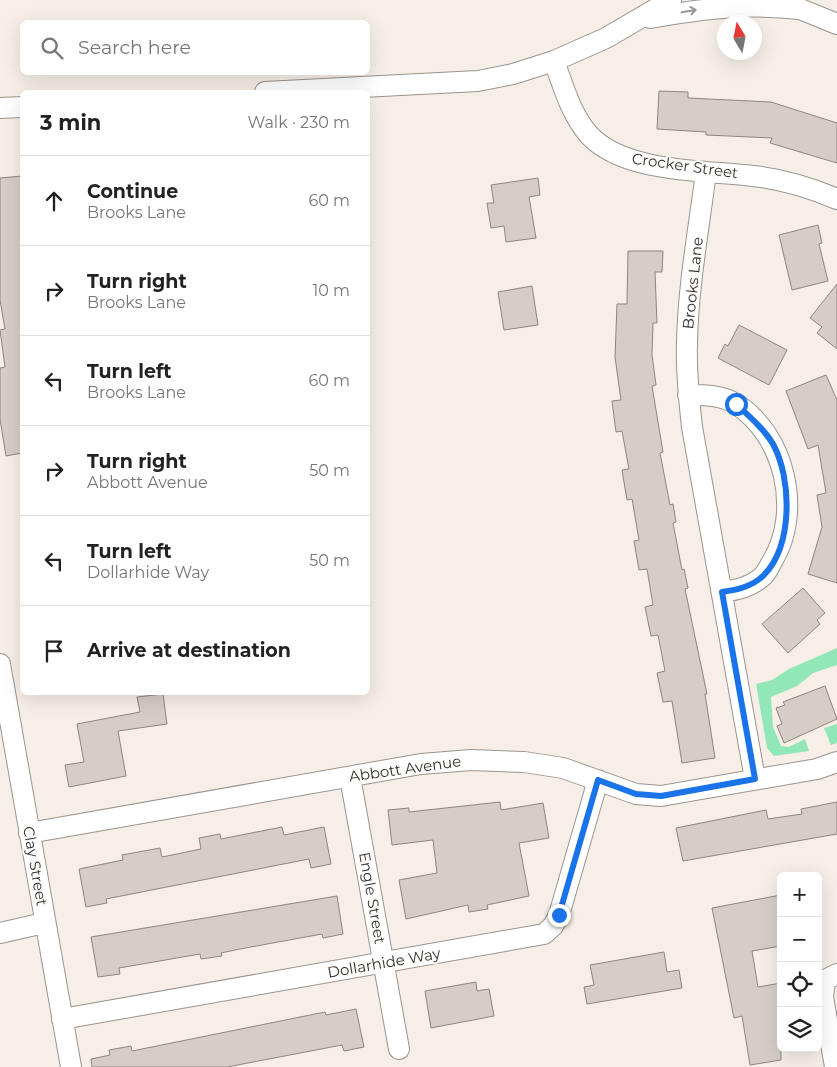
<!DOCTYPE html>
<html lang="en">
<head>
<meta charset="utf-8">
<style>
	:root { --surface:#fff; --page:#f2f2f2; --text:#222; --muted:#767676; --line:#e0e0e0 }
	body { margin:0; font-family:Montserrat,sans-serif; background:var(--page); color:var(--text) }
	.controls { position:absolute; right:15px; bottom:15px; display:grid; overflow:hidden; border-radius:8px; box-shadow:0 5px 20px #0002 }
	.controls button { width:45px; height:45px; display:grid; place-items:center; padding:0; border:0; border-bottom:1px solid var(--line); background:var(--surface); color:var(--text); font:25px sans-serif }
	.compass { position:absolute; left:717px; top:15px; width:45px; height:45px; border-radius:50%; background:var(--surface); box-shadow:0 5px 20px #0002; rotate:350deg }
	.stop { position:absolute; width:15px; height:15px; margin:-11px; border:4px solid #1a73e8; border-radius:50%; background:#fff }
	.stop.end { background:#1a73e8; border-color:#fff; box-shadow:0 1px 5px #0008 }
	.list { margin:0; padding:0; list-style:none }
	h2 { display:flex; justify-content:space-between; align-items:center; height:65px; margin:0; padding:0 20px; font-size:21px }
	h2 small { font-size:16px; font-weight:400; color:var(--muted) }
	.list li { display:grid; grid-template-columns:32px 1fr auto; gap:15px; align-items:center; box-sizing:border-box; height:90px; padding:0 20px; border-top:1px solid var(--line) }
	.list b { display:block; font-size:19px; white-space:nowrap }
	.list p { margin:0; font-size:16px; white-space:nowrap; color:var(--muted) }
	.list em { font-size:16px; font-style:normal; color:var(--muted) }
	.icon { flex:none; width:28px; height:28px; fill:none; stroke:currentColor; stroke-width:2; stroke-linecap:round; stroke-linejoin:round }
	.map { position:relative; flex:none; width:837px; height:1067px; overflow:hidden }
	.search { position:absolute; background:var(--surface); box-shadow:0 5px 20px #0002; left:20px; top:20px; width:350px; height:55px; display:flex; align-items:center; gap:12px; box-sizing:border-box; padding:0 18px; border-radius:8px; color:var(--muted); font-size:19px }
	.panel { position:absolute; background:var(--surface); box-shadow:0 5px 20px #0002; left:20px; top:90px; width:350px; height:605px; border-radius:8px }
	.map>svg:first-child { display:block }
	.green { fill:#91e7b8 }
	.building { fill:#d6cdc8; stroke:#8e8581 }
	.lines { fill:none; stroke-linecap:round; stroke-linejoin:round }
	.minor-casing { stroke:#9b948e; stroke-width:22 }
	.minor { stroke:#fff; stroke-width:20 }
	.oneway { stroke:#9a9897 }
	.route { stroke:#1a73e8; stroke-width:6 }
	.labels { text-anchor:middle; stroke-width:4; stroke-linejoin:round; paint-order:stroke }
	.street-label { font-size:15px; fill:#34312f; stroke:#fefcfb }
</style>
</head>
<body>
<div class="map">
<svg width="837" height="1067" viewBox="0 0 837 1067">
	<rect width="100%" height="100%" fill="#f6eee7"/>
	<path class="green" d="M837 648V665L813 673 797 686 771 697 773 727 781 746 789 747 805 739 809 751 774 756 767 748 756 684 772 680 789 669Z
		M837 724V743L831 745 824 728Z"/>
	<path class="building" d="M659 91 688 92V98L771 102 837 123V163L770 143 772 138 706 135V132L657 129Z
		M22 176V453L6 456 0 419V368L5 367 0 330 5 329 0 300V178Z
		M538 178 540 195 529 197 536 238 506 242 504 226 491 228 487 203H494L491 185Z
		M818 225 822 243 819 244 828 281 792 290 779 235Z
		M628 251H663L662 272H655L657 323H653L652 355 656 385 652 386 663 452 660 453 670 505 673 504 676 522 673 523 682 570 684 569 688 588 685 589 707 694H705L715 758 682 763 672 701 663 702 657 673 665 671 658 635 651 636 645 607 653 605 647 569 639 570 634 541 639 540 632 499 627 500 622 470 629 469 622 431 616 432 612 401 621 400 615 357 617 304H627Z
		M837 284V349L817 333 822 327 810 318Z
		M532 286 538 325 504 330 498 292Z
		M739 325 787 350 769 385 718 358 725 344 728 346Z
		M826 375 837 400V583L808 574 822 527 817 495 826 493 818 445 808 449 786 391Z
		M803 588 825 613 817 620 820 624 788 653 762 624Z
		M825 686 837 719 784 743 777 726 782 724 776 708 785 705 783 702Z
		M163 694 167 724 118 731 126 776 69 787 65 765 84 762 77 724 140 712 137 697Z
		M500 802 501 810 543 803 549 838 519 843 529 896 487 905 488 909 469 912 468 905 406 919 399 880 437 873 433 840 392 845 388 810 409 808V812Z
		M837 802V834L683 861 676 828 766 810 768 819 802 814 801 809Z
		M282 827 284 835 324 827 331 864 311 868 309 859 106 899 107 903 86 907 79 869 123 860 122 855 160 848 162 857 201 849 199 838 220 834 221 839Z
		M781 895V946L752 951 758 987 781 983V1060L750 1065 742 1016 734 1018 712 908Z
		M337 896 343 934 323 938 322 934 240 949 221 953 222 956 201 959 200 954 119 968 120 974 98 977 91 937Z
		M664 952 667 972 679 970 682 988 587 1004 584 987 594 985 590 965Z
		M476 982 477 991 489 989 494 1016 431 1028 425 991Z
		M356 1009 364 1047 344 1051 342 1045 227 1067H92L91 1059 110 1055 109 1050 131 1046 132 1051 325 1012 326 1015Z"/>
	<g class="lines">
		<g class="minor-casing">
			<path id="minor" d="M788 4 837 24
				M650 18C701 9 748 3 800 9
				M554 61C564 88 571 115 590 136 626 173 704 170 753 176 782 179 811 188 837 199
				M265 92 478 81 513 74 554 61 606 38 671 0
				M0 108 22 107
				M706 172C699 228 688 286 687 343 686 371 689 400 692 427L755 779
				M688 395C705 395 722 395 736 404 785 435 802 511 773 560 770 565 767 572 763 576 751 587 737 590 722 592
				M0 664 71 1067
				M350 777 399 1049
				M29 833 421 764 471 760 524 762 563 768 636 794 661 796 817 769 837 762
				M0 933 44 923
				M62 1019 544 934 553 926 559 915 598 780
				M835 1067 823 997 825 980 837 974"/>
		</g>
		<use href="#minor" class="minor"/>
	</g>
	<defs><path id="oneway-shaft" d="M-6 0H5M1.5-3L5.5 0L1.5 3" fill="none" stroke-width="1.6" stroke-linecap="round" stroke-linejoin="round" transform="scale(1.25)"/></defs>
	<use class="oneway" href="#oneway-shaft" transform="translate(689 11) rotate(-10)"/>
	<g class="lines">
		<path class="route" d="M559 915 598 780 636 794 661 796 755 779 722 592C736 590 752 587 764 575 793 545 792 479 773 444 764 429 749 416 736 404"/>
	</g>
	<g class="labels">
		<g class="street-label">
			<text transform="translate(685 166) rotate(8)" y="5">Crocker Street</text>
			<text transform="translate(693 283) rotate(-84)" y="5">Brooks Lane</text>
			<text transform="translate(405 769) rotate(-8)" y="5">Abbott Avenue</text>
			<text transform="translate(35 866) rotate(80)" y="5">Clay Street</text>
			<text transform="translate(372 898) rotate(80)" y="5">Engle Street</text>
			<text transform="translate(384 963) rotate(-10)" y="5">Dollarhide Way</text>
		</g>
	</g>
</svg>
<div class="controls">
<button>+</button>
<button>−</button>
<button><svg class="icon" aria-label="locate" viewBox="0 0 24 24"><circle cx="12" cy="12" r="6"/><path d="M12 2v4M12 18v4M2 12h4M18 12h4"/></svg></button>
<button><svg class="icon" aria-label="layers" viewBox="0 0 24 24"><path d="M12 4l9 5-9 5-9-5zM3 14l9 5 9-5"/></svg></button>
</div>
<svg class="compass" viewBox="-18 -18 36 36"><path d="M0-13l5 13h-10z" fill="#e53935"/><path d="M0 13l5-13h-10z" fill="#767676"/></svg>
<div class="stop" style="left:736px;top:404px"></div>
<div class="stop end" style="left:559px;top:915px"></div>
<div class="search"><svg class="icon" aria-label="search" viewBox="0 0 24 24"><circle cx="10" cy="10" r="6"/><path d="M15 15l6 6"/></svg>Search here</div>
<section class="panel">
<h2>3 min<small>Walk · 230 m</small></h2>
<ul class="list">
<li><svg class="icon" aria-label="ahead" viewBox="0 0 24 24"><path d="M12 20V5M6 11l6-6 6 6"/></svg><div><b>Continue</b><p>Brooks Lane</p></div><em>60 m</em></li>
<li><svg class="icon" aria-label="right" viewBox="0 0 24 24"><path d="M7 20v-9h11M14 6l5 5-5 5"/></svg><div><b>Turn right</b><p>Brooks Lane</p></div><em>10 m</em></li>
<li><svg class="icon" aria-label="left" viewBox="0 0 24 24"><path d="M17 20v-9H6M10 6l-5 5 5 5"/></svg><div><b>Turn left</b><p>Brooks Lane</p></div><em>60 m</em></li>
<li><svg class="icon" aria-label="right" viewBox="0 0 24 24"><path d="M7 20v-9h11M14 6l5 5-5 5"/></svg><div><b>Turn right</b><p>Abbott Avenue</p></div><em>50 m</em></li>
<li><svg class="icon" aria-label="left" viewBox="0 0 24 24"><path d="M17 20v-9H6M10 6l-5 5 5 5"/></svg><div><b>Turn left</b><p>Dollarhide Way</p></div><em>50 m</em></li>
<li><svg class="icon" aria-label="arrive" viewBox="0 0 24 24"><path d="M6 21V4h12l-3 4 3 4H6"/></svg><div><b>Arrive at destination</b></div></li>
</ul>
</section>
</div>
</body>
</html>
